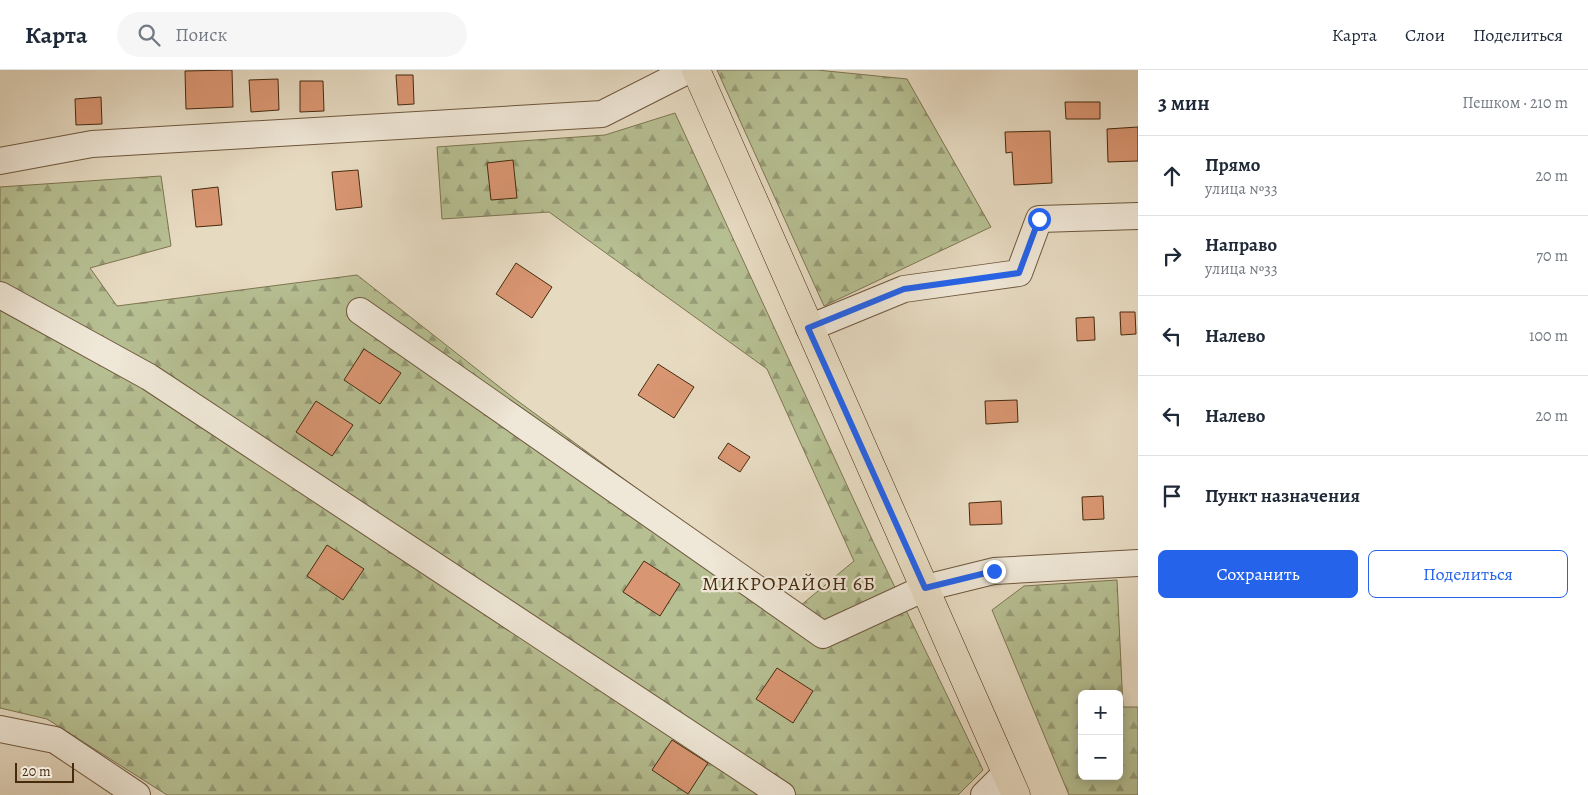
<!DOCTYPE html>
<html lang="ru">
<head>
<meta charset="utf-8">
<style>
	:root { --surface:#fff; --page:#f6f6f7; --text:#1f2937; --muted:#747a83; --line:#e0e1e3; --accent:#2563eb }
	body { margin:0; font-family:Alegreya,serif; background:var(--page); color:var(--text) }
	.controls { position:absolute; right:15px; bottom:15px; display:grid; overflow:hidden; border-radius:8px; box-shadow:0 2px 12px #0003 }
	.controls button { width:45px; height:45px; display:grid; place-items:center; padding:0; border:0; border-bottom:1px solid var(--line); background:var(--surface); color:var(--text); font:25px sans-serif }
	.scale { position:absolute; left:15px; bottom:12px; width:59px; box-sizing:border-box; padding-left:5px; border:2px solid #472b0f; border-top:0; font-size:14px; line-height:18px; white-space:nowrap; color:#472b0f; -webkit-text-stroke:4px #efe7d7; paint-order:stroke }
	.stop { position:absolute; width:15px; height:15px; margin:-11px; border:4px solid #2563eb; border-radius:50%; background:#fff }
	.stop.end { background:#2563eb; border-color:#fff; box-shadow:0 1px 5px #0008 }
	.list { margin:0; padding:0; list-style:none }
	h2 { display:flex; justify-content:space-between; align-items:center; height:65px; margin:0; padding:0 20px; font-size:21px }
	h2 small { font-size:16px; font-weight:400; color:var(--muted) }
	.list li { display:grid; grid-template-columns:32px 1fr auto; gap:15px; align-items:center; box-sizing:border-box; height:80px; padding:0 20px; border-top:1px solid var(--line) }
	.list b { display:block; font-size:19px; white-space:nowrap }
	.list p { margin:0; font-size:16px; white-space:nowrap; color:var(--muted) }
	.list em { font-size:16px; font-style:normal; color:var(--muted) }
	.actions { display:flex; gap:10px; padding:15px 20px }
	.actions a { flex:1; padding:11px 0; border:1px solid var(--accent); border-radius:8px; text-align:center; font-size:18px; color:var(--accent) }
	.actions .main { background:var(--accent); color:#fff }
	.icon { flex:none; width:28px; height:28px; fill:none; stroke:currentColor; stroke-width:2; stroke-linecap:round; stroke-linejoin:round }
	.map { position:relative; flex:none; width:1138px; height:725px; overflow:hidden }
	header { display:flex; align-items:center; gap:30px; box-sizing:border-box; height:70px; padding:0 25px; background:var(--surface); border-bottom:1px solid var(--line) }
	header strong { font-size:24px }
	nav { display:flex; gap:28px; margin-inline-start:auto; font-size:18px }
	.search { width:350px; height:45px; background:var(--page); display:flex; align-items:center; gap:12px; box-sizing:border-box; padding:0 18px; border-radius:28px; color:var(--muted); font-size:19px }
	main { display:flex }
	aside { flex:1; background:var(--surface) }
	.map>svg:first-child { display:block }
	.forest { fill:url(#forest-firs); stroke:#7e7550; fill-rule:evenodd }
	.building { fill:#d99672; stroke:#472b0f }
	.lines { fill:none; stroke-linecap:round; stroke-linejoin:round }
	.minor-casing { stroke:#6f573c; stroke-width:28 }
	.major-casing { stroke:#472b0f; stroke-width:29 }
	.minor { stroke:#efe7d7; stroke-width:26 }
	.major { stroke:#e6dac1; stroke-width:28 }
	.route { stroke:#2563eb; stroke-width:6 }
	.labels { text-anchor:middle; stroke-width:4.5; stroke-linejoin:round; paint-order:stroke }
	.neighbourhood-label { font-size:20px; letter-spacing:1px; fill:#472b0f; stroke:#efe7d7 }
</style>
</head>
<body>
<header>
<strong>Карта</strong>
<div class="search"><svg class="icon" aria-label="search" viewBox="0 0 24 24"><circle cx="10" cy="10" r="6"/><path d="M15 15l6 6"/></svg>Поиск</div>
<nav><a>Карта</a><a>Слои</a><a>Поделиться</a></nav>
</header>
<main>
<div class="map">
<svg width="1138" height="725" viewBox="0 0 1138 725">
	<defs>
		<pattern id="forest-firs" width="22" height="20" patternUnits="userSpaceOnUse" patternTransform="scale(1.25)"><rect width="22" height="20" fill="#b6bf92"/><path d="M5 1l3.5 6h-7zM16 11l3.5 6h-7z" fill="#969b76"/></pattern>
	</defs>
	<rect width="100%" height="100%" fill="#e6dac1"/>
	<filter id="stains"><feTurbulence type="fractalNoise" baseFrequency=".004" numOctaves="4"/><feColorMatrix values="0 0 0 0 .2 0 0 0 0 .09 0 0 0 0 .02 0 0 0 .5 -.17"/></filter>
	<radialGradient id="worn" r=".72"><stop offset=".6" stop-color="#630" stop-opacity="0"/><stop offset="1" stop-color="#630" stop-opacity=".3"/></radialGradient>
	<path class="forest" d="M717 0H817L907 9 991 157 824 236Z
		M675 43 876 478 983 700 958 725H167L47 649 0 638V117L161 106 171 176 90 198 117 236 357 205 511 326 662 437 788 546 854 491 767 299 549 142 442 149 437 77 605 65Z
		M1117 510 1123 637H1138V725H1069L992 540 1024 516ZM1082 624H1119V706H1082Z"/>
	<path class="building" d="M232 0 233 37 186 39 185 1Z
		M396 5H413L414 34 398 35Z
		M278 9 279 40 251 42 249 10Z
		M300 11H323L324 41 300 42Z
		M101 27 102 54 76 55 75 29Z
		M1065 32H1100V49H1066Z
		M1138 57V91L1108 92 1107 59Z
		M1050 61 1052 113 1014 115 1012 82 1006 83 1005 62Z
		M513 90 517 128 491 130 487 93Z
		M358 100 362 137 336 140 332 102Z
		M218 117 222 155 196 157 192 120Z
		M516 193 552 217 532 248 496 224Z
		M1120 242H1135L1136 264 1121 265Z
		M1094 247 1095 270 1077 271 1076 248Z
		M364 279 401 303 380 334 344 310Z
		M658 294 694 317 674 348 638 325Z
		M1017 330 1018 352 986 354 985 331Z
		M316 331 353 355 332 386 296 362Z
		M728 373 750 387 740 402 718 388Z
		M1103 426 1104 449 1083 450 1082 427Z
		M1001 431 1002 454 970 455 969 433Z
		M327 475 364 499 343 530 307 506Z
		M644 491 680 514 660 546 623 522Z
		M777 598 813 621 793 653 756 629Z
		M672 670 708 693 688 724 652 700Z"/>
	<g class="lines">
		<g class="minor-casing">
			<path id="minor" d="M0 91 92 74 602 44 689 0
				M0 225 149 307 782 725
				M360 241 823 565 925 518 994 501 1138 493
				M809 258 904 219 1019 203 1039 149 1138 146
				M0 659 55 670 137 725
				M984 725 1006 703"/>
		</g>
		<g class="major-casing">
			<path id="major" d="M696 0 1016 725"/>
		</g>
		<use href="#minor" class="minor"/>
		<use href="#major" class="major"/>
	</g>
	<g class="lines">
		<path class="route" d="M994 501 925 518 808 258 904 219 1019 203 1039 149"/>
	</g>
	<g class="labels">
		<g class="neighbourhood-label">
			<text x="789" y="520">МИКРОРАЙОН 6Б</text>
		</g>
	</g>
	<rect width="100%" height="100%" filter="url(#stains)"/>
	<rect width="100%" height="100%" fill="url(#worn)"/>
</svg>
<div class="controls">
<button>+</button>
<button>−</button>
</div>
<div class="scale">20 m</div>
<div class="stop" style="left:1039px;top:149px"></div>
<div class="stop end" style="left:994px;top:501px"></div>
</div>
<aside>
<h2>3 мин<small>Пешком · 210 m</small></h2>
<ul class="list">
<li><svg class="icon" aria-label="ahead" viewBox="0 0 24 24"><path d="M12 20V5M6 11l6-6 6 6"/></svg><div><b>Прямо</b><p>улица №33</p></div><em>20 m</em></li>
<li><svg class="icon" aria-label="right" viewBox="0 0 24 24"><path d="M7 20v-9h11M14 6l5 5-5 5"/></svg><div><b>Направо</b><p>улица №33</p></div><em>70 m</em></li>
<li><svg class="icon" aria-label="left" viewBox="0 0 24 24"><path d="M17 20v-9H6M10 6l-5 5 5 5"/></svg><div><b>Налево</b></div><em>100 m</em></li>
<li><svg class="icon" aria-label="left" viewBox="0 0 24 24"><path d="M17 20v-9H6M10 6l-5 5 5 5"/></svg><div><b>Налево</b></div><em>20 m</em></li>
<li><svg class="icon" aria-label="arrive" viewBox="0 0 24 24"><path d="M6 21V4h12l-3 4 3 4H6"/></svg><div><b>Пункт назначения</b></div></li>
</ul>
<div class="actions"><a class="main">Сохранить</a><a>Поделиться</a></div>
</aside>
</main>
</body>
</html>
